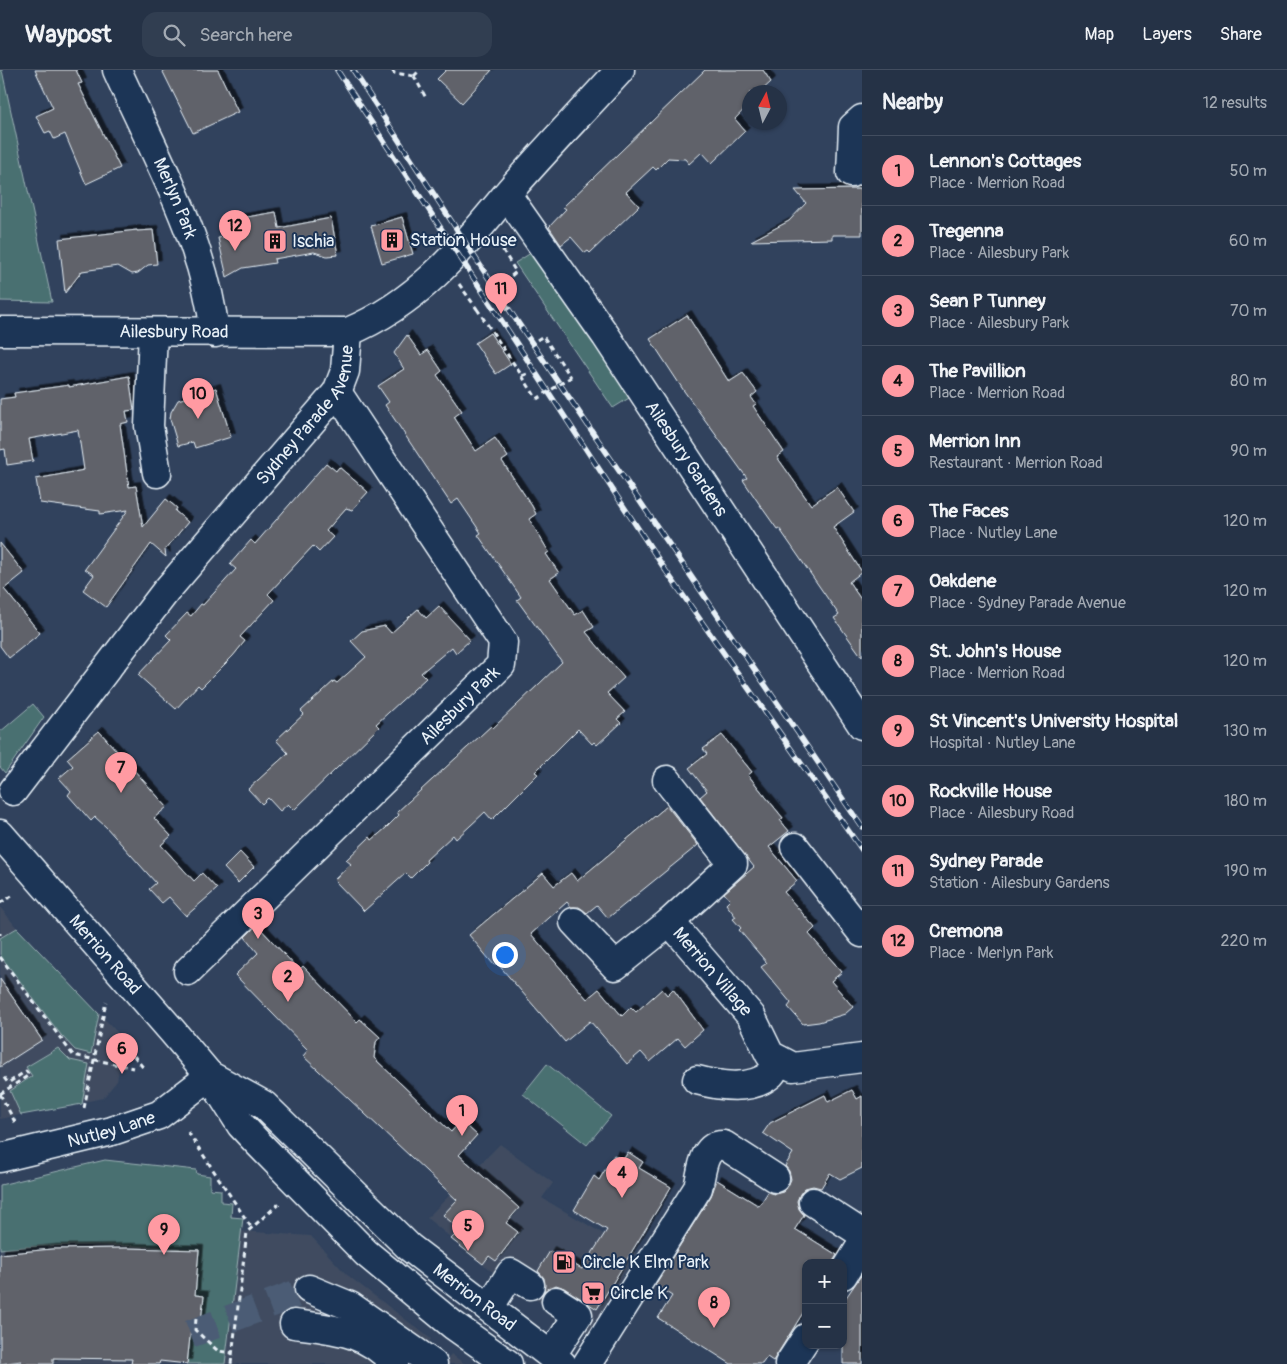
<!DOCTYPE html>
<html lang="en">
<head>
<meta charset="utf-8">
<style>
	:root { --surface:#253246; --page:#313e51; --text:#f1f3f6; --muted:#a3aab3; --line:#424d5f; --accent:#ff9aa2 }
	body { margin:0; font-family:Pangolin,sans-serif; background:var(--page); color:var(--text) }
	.controls { position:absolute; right:15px; bottom:15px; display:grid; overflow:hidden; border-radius:10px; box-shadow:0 1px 4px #0004 }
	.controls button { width:45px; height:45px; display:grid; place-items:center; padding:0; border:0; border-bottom:1px solid var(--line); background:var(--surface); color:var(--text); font:25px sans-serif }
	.compass { position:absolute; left:742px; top:15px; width:45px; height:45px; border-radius:50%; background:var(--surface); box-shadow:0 1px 4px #0004; rotate:7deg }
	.you { position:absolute; left:504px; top:884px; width:18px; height:18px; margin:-12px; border:4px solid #fff; border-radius:50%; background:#1a73e8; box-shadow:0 0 0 8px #1a73e833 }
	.badge { display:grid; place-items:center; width:32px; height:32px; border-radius:50%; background:var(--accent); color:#111; font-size:16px; font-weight:700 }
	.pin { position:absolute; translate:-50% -41px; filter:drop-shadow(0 1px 2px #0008) }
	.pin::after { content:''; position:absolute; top:26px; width:18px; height:15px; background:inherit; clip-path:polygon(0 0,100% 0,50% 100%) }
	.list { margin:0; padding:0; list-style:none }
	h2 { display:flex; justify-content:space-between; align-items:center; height:65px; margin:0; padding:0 20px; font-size:21px }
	h2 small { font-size:16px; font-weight:400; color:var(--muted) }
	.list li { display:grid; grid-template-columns:32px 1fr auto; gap:15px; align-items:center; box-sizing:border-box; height:70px; padding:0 20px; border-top:1px solid var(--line) }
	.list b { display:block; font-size:19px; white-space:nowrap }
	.list p { margin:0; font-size:16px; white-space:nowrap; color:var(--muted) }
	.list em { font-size:16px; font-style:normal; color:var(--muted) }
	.icon { flex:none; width:28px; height:28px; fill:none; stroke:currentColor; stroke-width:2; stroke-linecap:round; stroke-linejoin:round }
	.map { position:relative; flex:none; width:862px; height:1294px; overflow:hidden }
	header { display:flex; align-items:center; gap:30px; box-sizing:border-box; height:70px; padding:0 25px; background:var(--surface); border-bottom:1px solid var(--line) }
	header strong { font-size:24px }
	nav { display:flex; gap:28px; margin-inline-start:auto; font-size:18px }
	.search { width:350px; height:45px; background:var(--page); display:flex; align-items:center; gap:12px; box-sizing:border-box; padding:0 18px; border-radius:15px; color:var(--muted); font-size:19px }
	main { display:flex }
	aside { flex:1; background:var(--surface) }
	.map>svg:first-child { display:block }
	.built { fill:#3f4c61 }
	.green { fill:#4a6f71; stroke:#99b0b4 }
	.building { fill:#60626a; stroke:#e8f1f8; filter:url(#shadow) }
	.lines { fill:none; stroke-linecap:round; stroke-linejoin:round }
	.minor-tunnel { stroke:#4c5c74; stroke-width:28; stroke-dasharray:28 14; stroke-linecap:butt }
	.minor-casing { stroke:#e8f1f8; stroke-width:31 }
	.major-casing { stroke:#e8f1f8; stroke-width:31 }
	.path { stroke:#e8f1f8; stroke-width:3; stroke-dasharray:5 4; stroke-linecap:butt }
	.minor { stroke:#1d3557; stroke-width:28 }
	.major { stroke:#1d3557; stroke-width:28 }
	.rail-casing { stroke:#e8f1f8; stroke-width:5.5 }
	.rail { stroke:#1d3557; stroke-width:4; stroke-dasharray:11; stroke-linecap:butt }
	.path-bridge { stroke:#e8f1f8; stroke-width:3; stroke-dasharray:5 4; stroke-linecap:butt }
	.labels { text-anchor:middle; stroke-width:4; stroke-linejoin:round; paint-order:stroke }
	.street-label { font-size:18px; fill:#e8f1f8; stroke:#1d3557 }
	.poi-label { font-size:18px; fill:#e8f1f8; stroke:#1d3557; text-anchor:start }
</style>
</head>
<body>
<header>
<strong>Waypost</strong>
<div class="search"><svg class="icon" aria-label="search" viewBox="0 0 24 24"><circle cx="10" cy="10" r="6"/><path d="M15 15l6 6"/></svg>Search here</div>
<nav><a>Map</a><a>Layers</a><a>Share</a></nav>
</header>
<main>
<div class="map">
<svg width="862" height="1294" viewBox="0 0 862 1294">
	<defs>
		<filter id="shadow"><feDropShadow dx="4.5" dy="-4.5" stdDeviation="0" flood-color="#0009"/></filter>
	</defs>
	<rect width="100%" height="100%" fill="#31425d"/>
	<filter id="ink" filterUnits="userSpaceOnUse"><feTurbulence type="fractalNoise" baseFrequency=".02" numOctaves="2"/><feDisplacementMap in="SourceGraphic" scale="10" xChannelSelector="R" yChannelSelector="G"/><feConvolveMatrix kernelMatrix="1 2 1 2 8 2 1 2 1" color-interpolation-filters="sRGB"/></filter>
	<g filter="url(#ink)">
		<path class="built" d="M0 837 17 858 121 966V989L117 1011 103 1028 0 1049Z
			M500 1074 553 1113 542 1128 636 1183 589 1264 490 1200 427 1148Z
			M105 1090 196 1100 197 1104 210 1106V1119L221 1120V1132L232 1133 231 1146 243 1148 242 1161 311 1166 346 1204 431 1269 427 1275 446 1290 451 1284 465 1294H0V1115Z"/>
		<path class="green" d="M0 0H2L52 232 0 231Z
			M534 181 634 325 613 338 515 193Z
			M33 634 44 647 5 703 0 697V662Z
			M17 858 99 944 91 984 75 980 61 965 0 885V868Z
			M58 978 70 990 89 994 82 1034 21 1045 10 1021 32 1006 26 997Z
			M547 994 611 1046 587 1075 523 1024Z
			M105 1090 196 1100 197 1104 210 1106V1119L221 1120V1132L232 1133 231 1147 243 1148 225 1294H187L199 1180C132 1174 67 1173 0 1179V1115Z"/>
		<path class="building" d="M35 0H76L82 13 78 14 120 98 86 114 65 64 54 69 50 61 45 63 36 46 53 38Z
			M162 0H218L238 42 193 63Z
			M446 0H492L462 33 437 9Z
			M705 0H763L771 12 760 22H750V33L735 49 745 61 712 93 702 82 689 94 685 89 668 88 656 100 653 97 626 122 639 136 590 183 588 181 585 183 571 167 561 175 549 157 566 139 563 137Z
			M862 119V165H832V169L751 171 789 151 806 133 795 120Z
			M276 142 279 158 331 148 338 185 327 186 314 182 274 189 275 193 243 198 227 207 218 168 231 166 229 150Z
			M402 147 413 184 382 193 371 156Z
			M137 160V161L153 160 157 194 148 195 138 203 132 204 118 196 82 201 65 223 59 169Z
			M687 245 729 312 743 303 757 322 751 327 756 334 753 336 784 382 777 387 811 435 837 417 854 442 833 457 862 502 849 512 862 531V587L834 548 839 545 779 458 777 459 760 435 743 410 747 408 684 321 650 269Z
			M490 263 511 294 496 304 475 273Z
			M407 265 421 285 428 280 442 301 437 305 462 341 454 347 476 381 495 368 508 387 502 391 532 436 536 444 529 449 549 482 546 484 559 503 550 509 575 545 583 540 594 557 586 562 624 608 607 623 625 642 617 649 621 653 597 675 594 672 592 674 578 659 535 702 538 704 492 750 485 742 456 769 453 765 426 790 427 792 411 808 406 803 364 841 334 810 351 794 346 790 370 767 372 770 386 758 399 745 397 742 491 656 493 658 562 592 517 530 521 527 478 465 481 463 458 429 451 434 385 335 389 332 378 316 404 299 394 283Z
			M129 306 134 340 126 341 128 352 120 354 129 417 136 416 143 457 166 429 177 438 175 441 188 452 165 480 166 487 151 474 106 537 83 520 94 505 85 499 128 440 100 444V441L40 433 36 409 84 400 78 360 29 369 33 391 7 395 5 379 0 380V329L15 327 14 323 69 315V317Z
			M216 318 231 367 195 378 193 372 178 376 170 349 171 342 178 330Z
			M326 393 336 401 339 397 368 422 352 440 346 438 326 461 333 467 319 482 313 476 268 524 274 530 240 567 245 571 233 586 201 618 198 615 176 639 138 605 171 570 166 565 187 543 191 546 201 534 203 535 236 499 230 494 251 470 255 474Z
			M0 473 24 503 4 519 40 563 9 588 0 576Z
			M439 536 470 570 456 583 452 577 421 603 426 608 376 654 379 657 294 740 288 734 280 741 268 728 262 734 248 719 288 683 276 670 304 644 301 641 334 611 337 613 366 587 351 571 362 561 385 556 391 563 418 539 426 548Z
			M99 661 167 737 154 748 171 766 161 775 194 811 202 803 217 819 186 846 169 827 162 833 149 819 156 813 106 757 95 747 91 751 68 725 71 721 59 708 73 696 67 689Z
			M722 665 752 702 748 705 783 748 780 750 789 761 769 777 797 811 784 822 815 858 809 864 842 902 831 911 853 937 845 944 819 952 803 954 788 937 791 933 761 897 767 893 739 860 741 858 733 849 736 847 726 834 730 830 724 823 754 797 700 727 707 721 689 698 707 684 703 679Z
			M667 736 698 775 608 848 597 835 587 843 579 837H571L567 832 531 864 587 929 599 919 622 946 631 937 636 942 662 919 667 925 673 919 703 960 685 976 678 968 650 992 641 982 627 994 590 951 565 972 497 893 494 895 469 865 543 803 554 816 571 803 577 811Z
			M240 782 254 797 238 813 224 798Z
			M257 855 299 900 303 896 357 952 360 949 380 967 376 972 374 988 451 1062 461 1051 477 1065 459 1085 519 1138 506 1153 518 1162 496 1191 489 1186 483 1194 451 1169 460 1160 443 1145 457 1130 303 986 308 980 235 905 258 883 245 867Z
			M0 909 42 970 0 997Z
			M852 1020 857 1029 862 1026V1098L840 1109 830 1103 821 1118 813 1116 805 1118 800 1124 797 1131 799 1139 804 1145 795 1159 837 1185 832 1193H806V1238L773 1291 767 1287 762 1294H731L658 1248 672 1226 655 1215 711 1126 717 1110 759 1136 768 1122 775 1124 783 1122 788 1116 791 1109 789 1101 785 1096 793 1083 763 1063 770 1053 825 1025 828 1032Z
			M628 1082 643 1092 639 1098 671 1117 597 1239 564 1218 556 1215 544 1222V1208L538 1201 550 1181 582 1199 607 1160 574 1140 594 1106 599 1110 614 1085 623 1090Z
			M126 1178 199 1180 195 1225 204 1226 201 1250 192 1249 187 1294 160 1291 159 1294H131L132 1289 53 1288V1294H21V1291L0 1294V1184L52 1179Z
			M862 1204V1294H843V1232Z"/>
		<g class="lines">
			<path class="minor-tunnel" d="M190 1264 309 1219"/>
			<g class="minor-casing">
				<g id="minor">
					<path id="s1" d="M117 0C155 85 204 169 215 263"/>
					<path d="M851 103 853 57 862 49"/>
					<path id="s2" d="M507 125 606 266 862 655"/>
					<path id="s3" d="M0 261 348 262C418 233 460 181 507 124 543 82 583 41 620 0"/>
					<path d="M153 262 149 356 157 403"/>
					<path d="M667 710 733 794 670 852"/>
					<path id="s4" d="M13 721 166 521 337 322 345 301 348 262"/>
					<path d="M795 777 862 863"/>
					<path id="s5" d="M574 852 615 896 670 852 751 946 770 985 793 997 862 988"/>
					<path id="s6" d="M188 901 501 595 503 572 337 322"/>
					<path d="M697 1010C719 1016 752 1021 771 1004 774 1001 777 994 779 990"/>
					<path id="s7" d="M0 1088 112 1061 159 1045 210 1006"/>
					<path d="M813 1132 858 1161 862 1169"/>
					<path d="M843 1205 859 1179 862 1170"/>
					<path d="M309 1219 350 1236 433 1294"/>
					<path d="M489 1238 511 1203 530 1215"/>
					<path d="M294 1254C332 1259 369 1261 394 1294"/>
					<path d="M551 1286 578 1245 556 1231"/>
					<path d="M587 1294 698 1118C702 1103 702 1074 724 1075L775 1108"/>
					<path d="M789 1294 806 1268"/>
				</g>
			</g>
			<g class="major-casing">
				<g id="major">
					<path id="s8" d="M0 764 173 962 210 1006 241 1055 258 1073 366 1183 453 1255 508 1294"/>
					<path id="s9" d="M211 1006 264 1035 409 1177 562 1294"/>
				</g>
			</g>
			<path class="path" d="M392 0 394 3 414 6
				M414 6 426 28
				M414 6 420 0
				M498 172 516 202 500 215
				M459 214 477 239 481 237
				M477 239 522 306 527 304
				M537 270 543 266 571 307
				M522 306 537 329
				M0 833 12 826
				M0 863V865
				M0 887 73 985 133 998
				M134 986 145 1000
				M0 1024 29 1005 26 1001 8 1013 2 1005
				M0 1024 16 1054
				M84 1038 106 932
				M188 1062 251 1157
				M196 1249 195 1260 218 1281 233 1283
				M231 1294 247 1162 282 1131"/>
			<use href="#minor" class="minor"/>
			<use href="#major" class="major"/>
			<g class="rail-casing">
				<path id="rail" d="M337 0 666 501 862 780
					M353 0 508 238 862 757"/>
			</g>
			<use href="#rail" class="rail"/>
			<path class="path-bridge" d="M537 329 571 307"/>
		</g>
	</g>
	<defs>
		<g id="building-square" transform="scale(1.25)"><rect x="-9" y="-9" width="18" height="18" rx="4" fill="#ff9aa2" stroke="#1d3557"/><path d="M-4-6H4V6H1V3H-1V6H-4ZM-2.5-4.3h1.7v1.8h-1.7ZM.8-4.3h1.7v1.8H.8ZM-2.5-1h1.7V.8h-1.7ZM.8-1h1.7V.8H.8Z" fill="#111"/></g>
		<g id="fuel-square" transform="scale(1.25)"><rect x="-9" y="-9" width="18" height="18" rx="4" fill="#ff9aa2" stroke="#1d3557"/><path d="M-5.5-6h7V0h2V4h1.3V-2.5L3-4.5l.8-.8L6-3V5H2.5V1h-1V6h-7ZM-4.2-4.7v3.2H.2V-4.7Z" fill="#111"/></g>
		<g id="supermarket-square" transform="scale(1.25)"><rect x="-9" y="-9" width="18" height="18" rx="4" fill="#ff9aa2" stroke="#1d3557"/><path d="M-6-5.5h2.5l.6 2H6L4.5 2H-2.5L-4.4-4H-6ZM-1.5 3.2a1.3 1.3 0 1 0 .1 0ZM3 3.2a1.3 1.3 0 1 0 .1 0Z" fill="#111"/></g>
	</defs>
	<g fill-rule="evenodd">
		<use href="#building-square" x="392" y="170"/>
		<use href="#building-square" x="275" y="171"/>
		<use href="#fuel-square" x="564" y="1192"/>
		<use href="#supermarket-square" x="593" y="1223"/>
	</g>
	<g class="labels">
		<g class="street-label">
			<text dy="6" stroke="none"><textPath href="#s1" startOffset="141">Merlyn Park</textPath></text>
			<text dy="6" stroke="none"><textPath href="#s3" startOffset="174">Ailesbury Road</textPath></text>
			<text dy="6" stroke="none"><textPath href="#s4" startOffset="479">Sydney Parade Avenue</textPath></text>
			<text dy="6" stroke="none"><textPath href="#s2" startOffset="319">Ailesbury Gardens</textPath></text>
			<text dy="6" stroke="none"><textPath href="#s6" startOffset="380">Ailesbury Park</textPath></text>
			<text dy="6" stroke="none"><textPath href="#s8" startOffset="160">Merrion Road</textPath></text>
			<text dy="6" stroke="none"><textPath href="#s5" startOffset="196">Merrion Village</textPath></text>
			<text dy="6" stroke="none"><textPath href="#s7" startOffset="115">Nutley Lane</textPath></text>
			<text dy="6" stroke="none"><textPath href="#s9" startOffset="346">Merrion Road</textPath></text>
		</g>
		<g class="poi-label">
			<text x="410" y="176">Station House</text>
			<text x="292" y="177">Ischia</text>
			<text x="582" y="1198">Circle K Elm Park</text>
			<text x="610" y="1229">Circle K</text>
		</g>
	</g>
</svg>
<div class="controls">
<button>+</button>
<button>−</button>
</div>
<svg class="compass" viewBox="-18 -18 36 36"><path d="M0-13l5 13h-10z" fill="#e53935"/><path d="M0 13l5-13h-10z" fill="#a3aab3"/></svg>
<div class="you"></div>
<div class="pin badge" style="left:462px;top:1066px">1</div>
<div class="pin badge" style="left:288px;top:932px">2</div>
<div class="pin badge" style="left:258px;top:869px">3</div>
<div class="pin badge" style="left:622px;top:1128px">4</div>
<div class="pin badge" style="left:468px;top:1181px">5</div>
<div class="pin badge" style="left:122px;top:1004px">6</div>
<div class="pin badge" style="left:121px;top:723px">7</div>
<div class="pin badge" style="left:714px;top:1258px">8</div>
<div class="pin badge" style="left:164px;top:1185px">9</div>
<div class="pin badge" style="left:198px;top:349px">10</div>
<div class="pin badge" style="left:501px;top:244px">11</div>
<div class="pin badge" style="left:235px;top:181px">12</div>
</div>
<aside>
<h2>Nearby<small>12 results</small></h2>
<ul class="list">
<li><span class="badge">1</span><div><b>Lennon's Cottages</b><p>Place · Merrion Road</p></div><em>50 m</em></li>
<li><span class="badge">2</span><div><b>Tregenna</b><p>Place · Ailesbury Park</p></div><em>60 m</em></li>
<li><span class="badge">3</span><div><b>Sean P Tunney</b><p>Place · Ailesbury Park</p></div><em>70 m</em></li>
<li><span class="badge">4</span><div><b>The Pavillion</b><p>Place · Merrion Road</p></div><em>80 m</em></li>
<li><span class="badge">5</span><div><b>Merrion Inn</b><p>Restaurant · Merrion Road</p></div><em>90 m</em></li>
<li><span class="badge">6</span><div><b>The Faces</b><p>Place · Nutley Lane</p></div><em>120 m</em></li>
<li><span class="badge">7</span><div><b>Oakdene</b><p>Place · Sydney Parade Avenue</p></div><em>120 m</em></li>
<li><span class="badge">8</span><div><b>St. John's House</b><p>Place · Merrion Road</p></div><em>120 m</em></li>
<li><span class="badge">9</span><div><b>St Vincent's University Hospital</b><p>Hospital · Nutley Lane</p></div><em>130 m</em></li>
<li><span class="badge">10</span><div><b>Rockville House</b><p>Place · Ailesbury Road</p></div><em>180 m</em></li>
<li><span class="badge">11</span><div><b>Sydney Parade</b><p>Station · Ailesbury Gardens</p></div><em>190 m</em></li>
<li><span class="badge">12</span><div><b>Cremona</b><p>Place · Merlyn Park</p></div><em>220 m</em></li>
</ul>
</aside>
</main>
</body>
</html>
